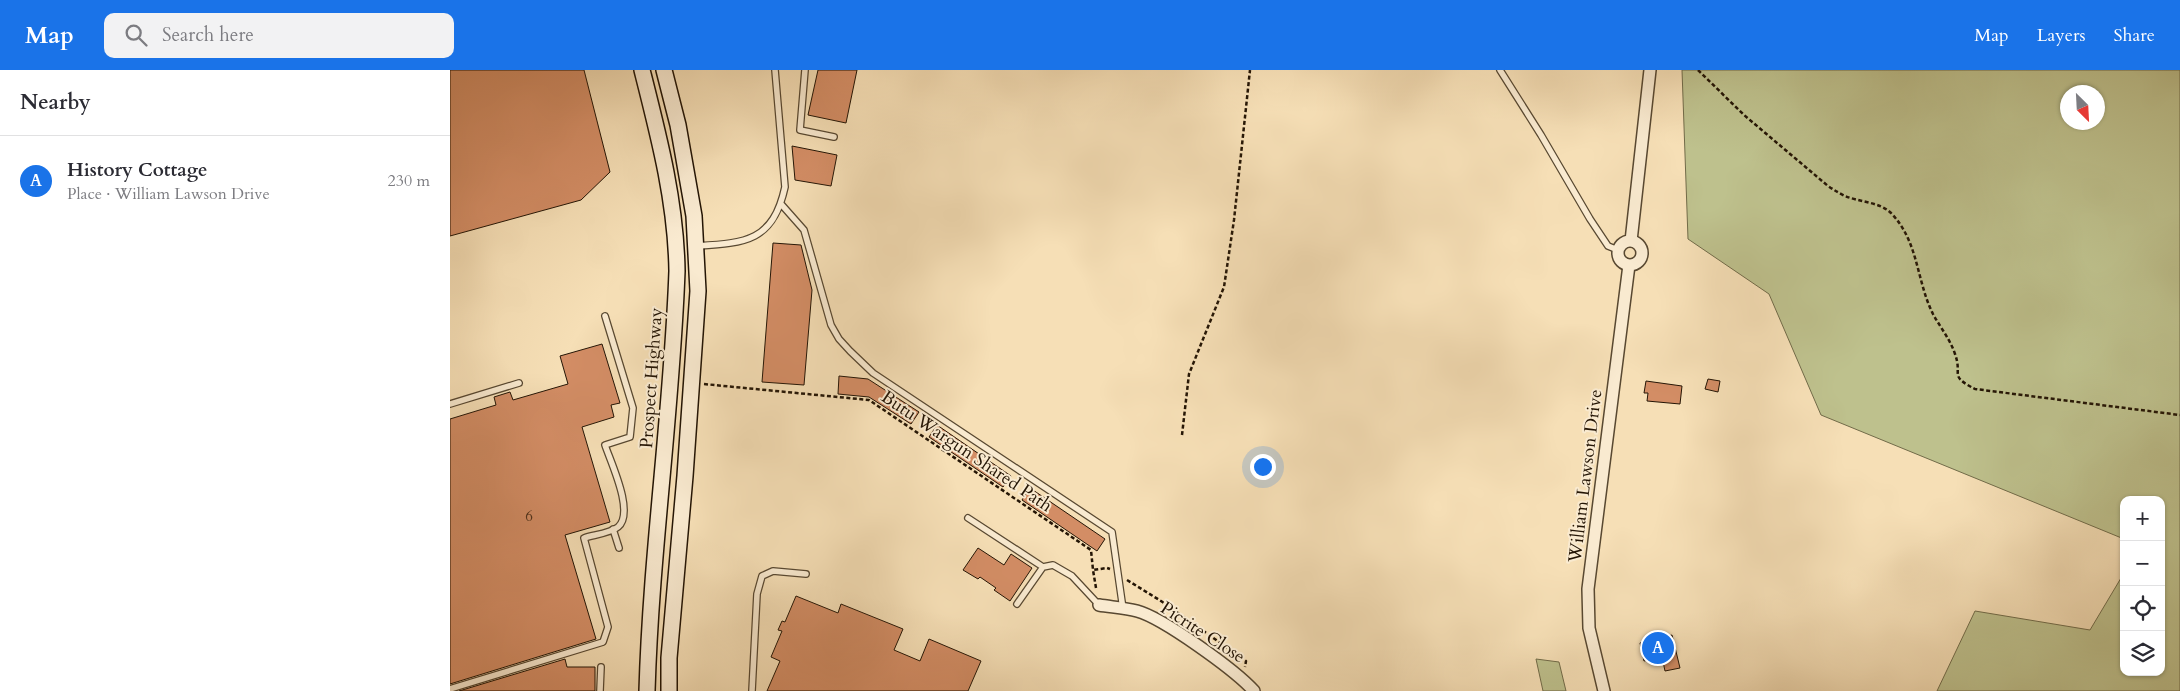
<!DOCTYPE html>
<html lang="en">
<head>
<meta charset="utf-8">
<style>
	:root { --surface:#fff; --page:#f2f2f3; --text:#2b2b33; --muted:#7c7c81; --line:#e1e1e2; --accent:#1a73e8 }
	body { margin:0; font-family:Cardo,serif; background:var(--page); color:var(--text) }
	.controls { position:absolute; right:15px; bottom:15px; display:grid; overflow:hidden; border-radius:10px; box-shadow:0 1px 4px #0004 }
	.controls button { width:45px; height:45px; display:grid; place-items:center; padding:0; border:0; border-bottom:1px solid var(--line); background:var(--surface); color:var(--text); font:25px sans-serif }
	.compass { position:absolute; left:1610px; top:15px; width:45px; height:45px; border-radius:50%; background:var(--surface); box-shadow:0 1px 4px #0004; rotate:156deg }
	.you { position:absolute; left:812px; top:396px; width:18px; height:18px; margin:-12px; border:4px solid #fff; border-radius:50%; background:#1a73e8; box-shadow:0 0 0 8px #1a73e833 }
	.badge { display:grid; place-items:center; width:32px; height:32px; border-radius:50%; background:var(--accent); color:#fff; font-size:16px; font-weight:700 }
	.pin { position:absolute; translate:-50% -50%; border:2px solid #fff; box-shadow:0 1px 5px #0006 }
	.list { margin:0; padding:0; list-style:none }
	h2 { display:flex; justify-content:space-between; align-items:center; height:65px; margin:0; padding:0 20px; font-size:21px }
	h2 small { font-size:16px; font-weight:400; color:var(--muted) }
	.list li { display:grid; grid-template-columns:32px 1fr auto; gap:15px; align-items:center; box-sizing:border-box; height:90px; padding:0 20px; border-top:1px solid var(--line) }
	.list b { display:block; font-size:19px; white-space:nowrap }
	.list p { margin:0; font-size:16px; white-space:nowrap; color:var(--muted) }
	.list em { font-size:16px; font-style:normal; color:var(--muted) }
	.icon { flex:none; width:28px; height:28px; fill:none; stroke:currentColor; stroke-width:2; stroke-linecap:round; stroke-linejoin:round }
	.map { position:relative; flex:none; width:1730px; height:621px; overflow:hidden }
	header { display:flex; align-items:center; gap:30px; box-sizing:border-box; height:70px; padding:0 25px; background:var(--accent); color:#fff }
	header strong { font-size:24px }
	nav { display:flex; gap:28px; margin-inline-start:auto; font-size:18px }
	.search { width:350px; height:45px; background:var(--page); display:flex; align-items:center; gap:12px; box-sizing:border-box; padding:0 18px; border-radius:10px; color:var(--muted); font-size:19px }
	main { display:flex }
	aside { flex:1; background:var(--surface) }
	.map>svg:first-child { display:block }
	.green { fill:#bec18d; stroke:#716b49; fill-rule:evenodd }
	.building { fill:#d38d65; stroke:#241505 }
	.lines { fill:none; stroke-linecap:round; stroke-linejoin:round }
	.lane-casing { stroke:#584831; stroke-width:8 }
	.street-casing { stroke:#584831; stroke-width:14 }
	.secondary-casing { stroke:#241505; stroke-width:18 }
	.path { stroke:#241505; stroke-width:2.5; stroke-dasharray:4 2.5; stroke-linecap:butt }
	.lane { stroke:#f9ead0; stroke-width:5.5 }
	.street { stroke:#f9ead0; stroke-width:11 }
	.secondary { stroke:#f9ead0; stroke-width:15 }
	.labels { text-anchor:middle; stroke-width:4; stroke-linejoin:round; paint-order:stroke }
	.number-label { font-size:15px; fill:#50331d }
	.street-label { font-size:18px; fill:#241505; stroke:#f9ead0 }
</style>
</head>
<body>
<header>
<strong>Map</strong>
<div class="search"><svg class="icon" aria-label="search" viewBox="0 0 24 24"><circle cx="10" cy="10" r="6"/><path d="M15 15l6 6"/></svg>Search here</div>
<nav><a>Map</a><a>Layers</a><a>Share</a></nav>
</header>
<main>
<aside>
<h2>Nearby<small></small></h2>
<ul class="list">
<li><span class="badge">A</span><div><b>History Cottage</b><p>Place · William Lawson Drive</p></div><em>230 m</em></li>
</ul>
</aside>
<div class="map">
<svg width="1730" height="621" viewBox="0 0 1730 621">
	<rect width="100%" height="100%" fill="#f6dfb6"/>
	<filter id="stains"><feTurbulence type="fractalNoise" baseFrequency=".004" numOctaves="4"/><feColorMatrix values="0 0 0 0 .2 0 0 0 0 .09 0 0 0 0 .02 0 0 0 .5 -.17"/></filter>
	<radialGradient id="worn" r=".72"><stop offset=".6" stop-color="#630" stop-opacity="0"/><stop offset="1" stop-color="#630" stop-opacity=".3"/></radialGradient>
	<path class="green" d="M1232 0H1730V621H1487L1525 541 1640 560 1674 503V602H1711V430H1674V469L1371 345 1319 224 1238 169ZM1618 22H1648V52H1618Z
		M1086 589 1109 592 1116 621H1093Z"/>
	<path class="building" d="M0 0H134L160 102 131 130 0 166Z
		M368 0H407L396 53 358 45Z
		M342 76 387 85 381 116 345 110Z
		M323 173 351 175 362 220 354 315 312 312Z
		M152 274 170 333 161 335 164 347 132 357 160 452 115 465 146 569 0 614V349L46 335 44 327 60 322 63 330 118 314 110 286Z
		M389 306 418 309 469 342 461 354 419 327 388 324Z
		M1258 309 1270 311 1268 322 1255 319Z
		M1196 311 1232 316 1230 334 1197 331 1198 323H1194Z
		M487 355 561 406 553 417 479 367Z
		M580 418 655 469 647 481 572 430Z
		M528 478 554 495 561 484 582 498 560 531 544 520 546 518 530 507 528 509 513 500Z
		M346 526 388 543 391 534 453 559 444 580 470 591 479 569 531 591 518 621H317L330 591 321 587 332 561 328 560 332 551 335 552Z
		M1222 565 1230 598 1215 601 1212 587 1194 591 1190 573Z
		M115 589 117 597H145V621H9Z"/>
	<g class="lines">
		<g class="lane-casing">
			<path id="lane" d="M355 0 350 60 384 67
				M1050 0 1091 65 1140 149 1158 176 1168 180
				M331 134 354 160 381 255 389 269 400 281 423 303 662 462 673 539
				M246 176C295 173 323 172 335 117L325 0
				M0 334 69 313
				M518 448 593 497 603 495 622 506 649 535
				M163 459 169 478
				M567 534 593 497
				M0 619 153 572 158 557 134 468C143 465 161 463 168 457 185 443 161 393 155 375L180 367 183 338 155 246
				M150 621 151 597
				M302 621 307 524 312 506 323 501 356 504"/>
		</g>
		<g class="street-casing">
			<path id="street" d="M1181 171 1200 0
				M1168 183a12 12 0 1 1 24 0a12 12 0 1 1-24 0Z
				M649 535C661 537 675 538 687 541 713 548 785 600 804 621
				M1154 621 1139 558 1138 519 1179 195"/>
		</g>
		<g class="secondary-casing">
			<path id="secondary" d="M192 0C209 67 226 132 227 201 222 342 201 481 197 621
				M214 0 228 55 244 146 248 221 235 406 219 588V621"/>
		</g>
		<path class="path" d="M1248 0 1294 45 1378 116C1384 120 1389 123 1395 126 1409 132 1430 132 1441 143 1469 172 1466 210 1483 244 1490 257 1500 269 1505 284 1513 306 1498 305 1525 319L1730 345
			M254 314 419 330 641 480 643 500
			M732 365 739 304 774 217 784 150 800 0
			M677 510 711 531 796 591 795 597
			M646 518 643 500 657 498 660 499"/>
		<use href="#lane" class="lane"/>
		<use href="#street" class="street"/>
		<use href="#secondary" class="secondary"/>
	</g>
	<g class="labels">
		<g class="number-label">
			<text x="79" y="451">6</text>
		</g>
		<g class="street-label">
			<text transform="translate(201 308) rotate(-86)" y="6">Prospect Highway</text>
			<text transform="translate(517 381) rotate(34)" y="6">Butu Wargun Shared Path</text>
			<text transform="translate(1135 406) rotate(-83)" y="6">William Lawson Drive</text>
			<text transform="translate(753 562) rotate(33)" y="6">Picrite Close</text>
		</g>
	</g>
	<rect width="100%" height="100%" filter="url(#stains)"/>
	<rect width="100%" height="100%" fill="url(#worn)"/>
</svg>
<div class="controls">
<button>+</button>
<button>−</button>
<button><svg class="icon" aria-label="locate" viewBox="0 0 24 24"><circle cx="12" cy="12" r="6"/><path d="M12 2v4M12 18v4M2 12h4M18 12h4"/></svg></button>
<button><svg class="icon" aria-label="layers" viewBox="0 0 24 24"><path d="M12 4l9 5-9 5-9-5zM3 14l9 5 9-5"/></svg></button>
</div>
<svg class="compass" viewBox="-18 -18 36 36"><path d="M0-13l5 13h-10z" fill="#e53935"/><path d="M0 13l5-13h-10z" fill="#7c7c81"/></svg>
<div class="you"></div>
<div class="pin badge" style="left:1208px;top:578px">A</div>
</div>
</main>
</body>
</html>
